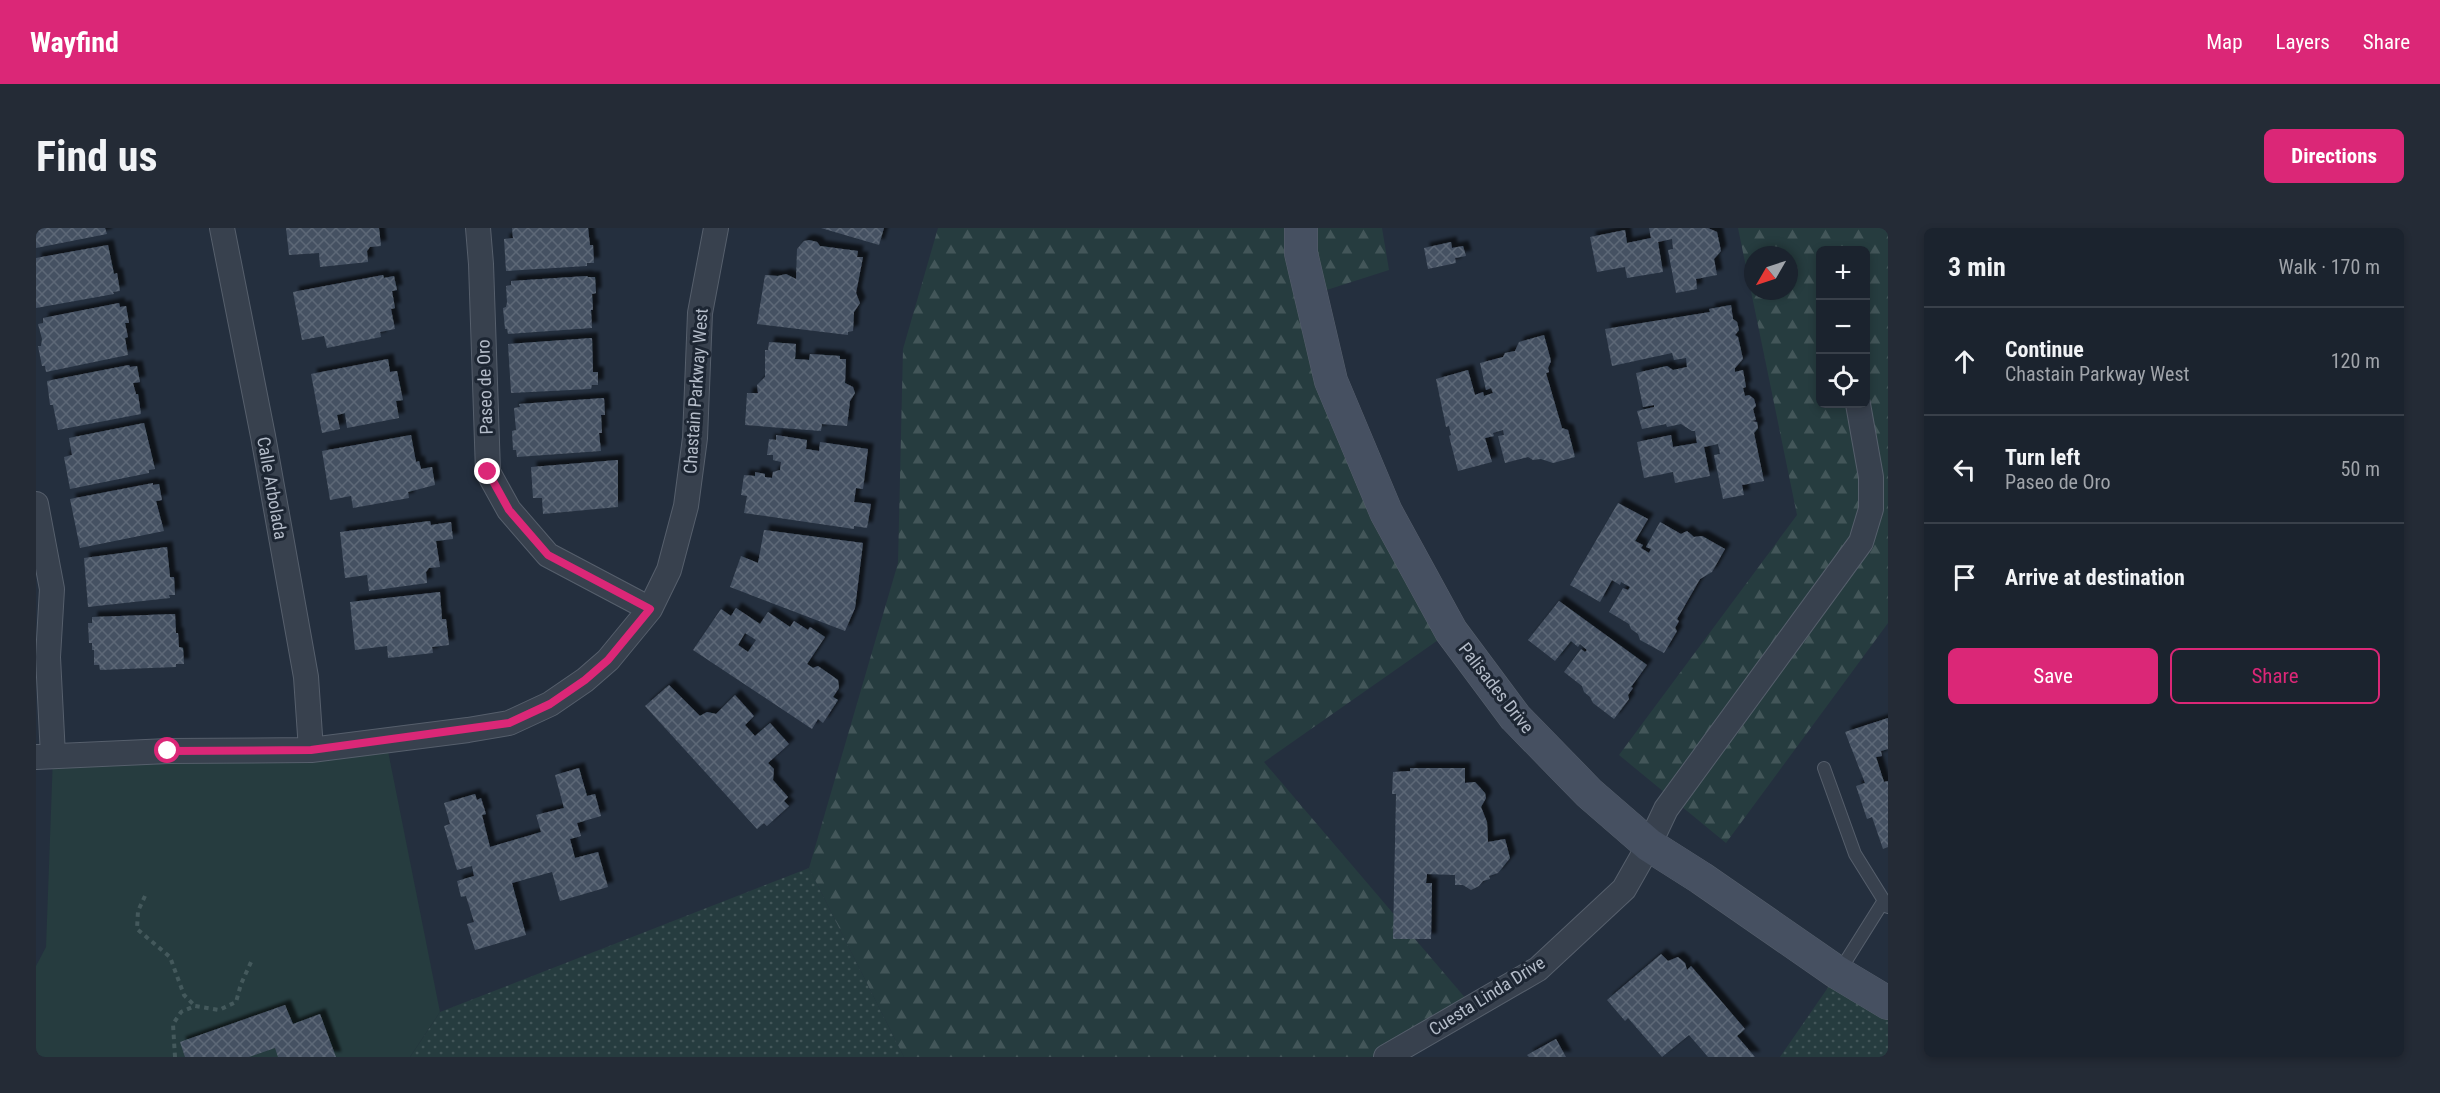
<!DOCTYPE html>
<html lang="en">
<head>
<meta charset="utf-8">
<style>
	:root { --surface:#1b232e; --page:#242b36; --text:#f1f3f6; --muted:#a0a4aa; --line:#39404a; --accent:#db2777 }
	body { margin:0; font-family:"Roboto Condensed",sans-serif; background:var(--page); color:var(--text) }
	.controls { position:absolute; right:18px; top:18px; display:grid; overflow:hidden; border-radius:9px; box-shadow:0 3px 9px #0003 }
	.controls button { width:54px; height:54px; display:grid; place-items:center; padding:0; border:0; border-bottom:2px solid var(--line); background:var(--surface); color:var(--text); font:30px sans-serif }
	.compass { position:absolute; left:1708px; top:18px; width:54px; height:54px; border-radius:50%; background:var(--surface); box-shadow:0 3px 9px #0003; rotate:231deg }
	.stop { position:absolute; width:18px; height:18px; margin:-14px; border:4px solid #db2777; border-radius:50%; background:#fff }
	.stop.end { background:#db2777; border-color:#fff; box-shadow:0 2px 6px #0008 }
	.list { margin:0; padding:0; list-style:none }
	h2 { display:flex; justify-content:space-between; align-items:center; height:78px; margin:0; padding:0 24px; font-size:26px }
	h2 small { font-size:20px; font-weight:400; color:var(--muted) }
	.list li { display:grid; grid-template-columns:39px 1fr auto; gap:18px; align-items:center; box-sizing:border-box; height:108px; padding:0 24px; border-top:2px solid var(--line) }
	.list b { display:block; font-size:22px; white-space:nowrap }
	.list p { margin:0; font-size:20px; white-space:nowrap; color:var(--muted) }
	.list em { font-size:20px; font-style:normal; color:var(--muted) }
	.actions { display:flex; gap:12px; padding:18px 24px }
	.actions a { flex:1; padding:14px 0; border:2px solid var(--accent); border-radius:9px; text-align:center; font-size:21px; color:var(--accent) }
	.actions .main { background:var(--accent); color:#fff }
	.icon { flex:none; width:33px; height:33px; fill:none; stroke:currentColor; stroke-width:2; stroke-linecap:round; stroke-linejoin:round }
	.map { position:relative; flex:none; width:1852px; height:829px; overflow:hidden; border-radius:9px }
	header { display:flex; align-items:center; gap:36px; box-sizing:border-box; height:84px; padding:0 30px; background:var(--accent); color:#fff }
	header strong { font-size:28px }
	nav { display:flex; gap:33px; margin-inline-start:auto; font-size:21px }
	.intro { display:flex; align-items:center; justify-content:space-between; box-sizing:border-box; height:144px; padding:0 36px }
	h1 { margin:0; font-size:42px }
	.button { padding:15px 27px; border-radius:9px; background:var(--accent); color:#fff; font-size:21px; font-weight:700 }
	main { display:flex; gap:36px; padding:0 36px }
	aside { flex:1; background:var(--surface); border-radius:9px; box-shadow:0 3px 9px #0003 }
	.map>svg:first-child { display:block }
	.grass { fill:url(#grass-dots) }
	.forest { fill:url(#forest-firs); fill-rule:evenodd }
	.park { fill:#263c3f }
	.building { fill:url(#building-cross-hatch); fill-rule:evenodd; filter:url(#shadow) }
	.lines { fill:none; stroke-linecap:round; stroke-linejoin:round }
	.lane-casing { stroke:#565f6c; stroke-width:14 }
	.street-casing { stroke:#565f6c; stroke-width:26 }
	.secondary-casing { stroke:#565f6c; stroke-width:34 }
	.path { stroke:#44595c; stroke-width:4; stroke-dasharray:4.5 4.5; stroke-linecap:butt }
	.lane { stroke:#38414e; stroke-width:12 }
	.street { stroke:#38414e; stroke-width:24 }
	.secondary { stroke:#465061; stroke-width:33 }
	.route { stroke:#db2777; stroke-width:8 }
	.labels { text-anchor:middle; stroke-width:6; stroke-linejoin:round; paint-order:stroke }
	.street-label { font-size:18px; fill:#b4bcc9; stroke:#1d2633 }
</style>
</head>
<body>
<header>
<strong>Wayfind</strong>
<nav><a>Map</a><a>Layers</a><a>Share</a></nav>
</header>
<div class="intro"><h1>Find us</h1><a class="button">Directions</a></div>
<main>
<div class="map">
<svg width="1852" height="829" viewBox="0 0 1852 829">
	<defs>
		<pattern id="grass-dots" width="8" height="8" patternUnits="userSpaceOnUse" patternTransform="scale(1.5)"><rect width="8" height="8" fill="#263c3f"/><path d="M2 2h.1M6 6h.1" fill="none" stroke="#435659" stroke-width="1.8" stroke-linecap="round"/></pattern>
		<pattern id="forest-firs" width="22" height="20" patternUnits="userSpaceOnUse" patternTransform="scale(1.5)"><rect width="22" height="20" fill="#263c3f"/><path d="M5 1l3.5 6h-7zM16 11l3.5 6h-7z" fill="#435659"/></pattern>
		<pattern id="building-cross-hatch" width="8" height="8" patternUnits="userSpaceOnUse" patternTransform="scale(1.5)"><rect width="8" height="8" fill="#455162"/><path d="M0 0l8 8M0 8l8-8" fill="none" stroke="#5d6877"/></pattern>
		<filter id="shadow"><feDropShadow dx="5.5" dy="-5.5" stdDeviation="1.5" flood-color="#0009"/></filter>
	</defs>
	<rect width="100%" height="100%" fill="#242f3e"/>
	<path class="grass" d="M773 640 868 829H374L404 784Z
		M1802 745 1852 775V829H1744Z"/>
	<path class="forest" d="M902 0H1346L1353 42 1275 67 1415 403 1228 534 1437 779 1350 829H868L773 640 862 335 867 121Z
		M1702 0H1852V395L1690 615 1583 527 1761 287ZM1784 22H1830V176H1784ZM1717 27H1753V63H1717Z"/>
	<path class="park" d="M350 513 404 784 374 829H0V738L10 719 17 528Z"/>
	<path class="building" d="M0 0H69L71 6 0 20Z
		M250 0H343L345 18 334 19 331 23 332 34 284 39 283 25 253 27Z
		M476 0H552L554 17H557L558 35H551V38L470 43 468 11 477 10Z
		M785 0H848L843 17Z
		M1613 0H1672L1681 4 1685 23 1678 31 1681 47 1660 51 1661 61 1640 65 1632 22 1637 21 1636 11 1622 14 1627 44 1591 50 1589 39 1561 44 1554 9 1589 2 1591 15 1615 10Z
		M773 12 781 14 784 18 822 23 821 29H827L820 65 824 75 818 84 817 103 812 104V107L721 96 729 47 742 48 750 46 760 51 761 21 768 13Z
		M1415 14 1416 20 1427 18 1430 28 1419 30 1420 35 1392 41 1388 20Z
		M72 17 78 46 81 45 84 63 77 64 78 66 0 80V30Z
		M347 47 348 50 358 48 361 62 356 63 359 80 355 81 359 101 344 104 345 109 291 120 288 108 266 112 257 64Z
		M551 48 552 49H559L560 65 556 66 557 82H555L556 100 472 106 471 101H469L467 80 470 79 471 74 470 58 475 57V53Z
		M83 75 84 79 90 78 93 95H89L92 109 89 110 92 127 10 144 9 138H6L2 118H5L6 111 2 96 7 95V90Z
		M1695 77 1697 91 1701 94 1703 102 1699 107 1702 109 1707 131 1699 140V144L1707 142 1710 159 1707 160 1709 168 1713 167 1718 171 1720 178 1717 181 1720 192 1714 193 1721 194 1722 200 1718 205 1728 253 1706 257 1708 267 1687 271 1678 227 1684 226 1682 216 1668 219 1674 248 1639 255 1637 244 1608 250 1601 214 1635 207 1637 219 1661 215 1659 203H1656L1645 196 1631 199 1630 196 1606 201 1601 183 1618 179V177L1607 179 1600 145 1631 138 1637 142 1651 139 1650 130 1638 132 1636 125 1576 138 1569 101 1674 84 1673 81Z
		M1508 107 1515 133 1512 140 1513 144 1510 145 1526 200 1532 202 1539 229 1517 235 1505 231 1497 232 1492 229 1469 235 1462 208 1468 207 1467 202 1457 205 1458 208 1449 210 1456 234 1422 243 1413 208 1415 207 1413 198 1410 199 1400 151 1432 142 1439 167 1447 164 1448 168 1457 165 1455 160 1450 162 1444 135 1467 129 1469 125 1479 123 1483 114Z
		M556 110 557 144H562V157H556L555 161 475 165 472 116Z
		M733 114 760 116 759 131 773 132 774 126 804 128V131H810L809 155 817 159 819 165 814 173 811 198 786 196 785 203 709 197 711 165H722L721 157 729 149V122H732Z
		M352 131 354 144 361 143 367 172 360 173 363 190 311 200 309 185 301 187 304 201 286 205 275 146Z
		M93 137 94 139 101 138 104 154 97 155 100 166H102L105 186 22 202 17 177H14L11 153Z
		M568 170 569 187H565L566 205H563L565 223 481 229 480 222H477L476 203 480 202 478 180 484 179 483 176Z
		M108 195 119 241 113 242V245L34 261 28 229 36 227 33 210Z
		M375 207 380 234 383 233 385 241 396 239 399 257 372 264 373 270 317 280 315 268 294 272 286 223Z
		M740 207 771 212 770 221 783 223 784 214 832 221 827 261 820 260 818 274 835 276 831 300 818 298V301L708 285 711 268 705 267 708 247 719 248V244L729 246V249L736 250 737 244 744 242 745 234 737 232V227H731L733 211 740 212Z
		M582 232V279L507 286 506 270H497L495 239Z
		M117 255V257L123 256 126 272 120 273 128 303 44 320 34 271Z
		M1582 275 1612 291 1599 313 1607 317 1605 320 1613 325 1615 321 1610 319 1624 294 1645 306 1651 303 1658 309 1666 308 1689 321 1676 344 1664 351 1641 391 1643 393 1639 400 1641 403 1628 425 1604 412 1602 406 1595 401 1593 396 1573 384 1587 360 1592 362 1594 359 1585 354 1584 357 1576 352 1564 374 1534 357Z
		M394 293 395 297 415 294 417 311 400 313 404 339 393 340 390 344 391 355 333 363 331 347 309 350 304 304Z
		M728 302 827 315 819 380 809 403 694 359 705 328 722 335Z
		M131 319 134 349H138L139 367H133L134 370 52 379 48 330Z
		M404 364 406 391H410L413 417 396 419 397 425 352 430 351 418 319 422 314 374Z
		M1523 373 1611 437 1595 459 1597 460 1592 467 1593 471 1578 491 1557 475 1554 469 1548 464 1546 458 1528 444 1545 421 1549 424 1551 422 1544 416 1542 419 1535 413 1519 433 1492 412Z
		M700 380 724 396 732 384 754 399 758 393 772 402 774 399 789 409 771 436 777 440 782 438 802 452 803 460 797 469 802 472 787 495 782 491 776 501 657 422 685 381 695 388ZM709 405 720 412 712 424 702 417Z
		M139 386 140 405H142L143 419 147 420 148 436H140V439L64 442 63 437H58V422H56V415H53L52 395H56V389Z
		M633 457 664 488 671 484 680 486 699 467 718 488 709 497 719 508 734 495 753 516 732 535 738 541 737 552 752 569 748 573 753 578 731 598 728 595 721 601 609 478Z
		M1852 490V521L1845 523 1846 528 1840 529 1848 554 1852 553V619L1847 621 1836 589 1831 591 1820 558 1829 555 1809 504Z
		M543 540 551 568 559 566 565 588 541 595 545 608 534 611 539 630 562 624 572 659 524 673 516 644 476 655 490 707 439 722 431 696 438 694 430 668 425 669 421 653 438 648 436 638 421 642 408 598 414 596 408 575 439 566 441 572 445 570 450 586 446 587 454 619 505 604 500 587 528 580 519 547Z
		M1374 540H1429V555L1439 554 1449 565 1450 570 1445 579 1451 594 1452 614 1469 611 1474 630 1462 645 1453 648 1454 651 1447 653 1443 658 1435 662 1427 657H1419V647L1391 646 1390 655H1396L1395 711H1357L1360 566H1356L1357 544 1374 543Z
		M1625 726 1632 733 1642 729 1649 735 1651 742 1655 738 1709 801 1701 808 1719 829H1672L1653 807 1626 829 1592 790 1589 793 1571 772Z
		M249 777 257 796 284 786 300 829H242L239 820 213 829H149L144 814Z
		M1520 811 1530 829H1493L1491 827Z"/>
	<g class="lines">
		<g class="lane-casing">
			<path id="lane" d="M1788 540 1819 626 1852 679
				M1803 744 1847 674"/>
		</g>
		<g class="street-casing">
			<path id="street" d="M186 0 227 208 270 449 275 522
				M442 0 445 36 452 244 473 282 512 327 614 381
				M0 276 16 361 12 429 17 528
				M0 529 132 523 275 522 432 502 473 495 514 476 549 452 572 432 614 381 633 342 650 278 659 210 664 85 680 0
				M1350 829 1502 741 1588 661 1613 617 1630 581 1825 314 1835 281V249L1822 176"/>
		</g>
		<g class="secondary-casing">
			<path id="secondary" d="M1265 0V25L1295 153 1350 284 1415 403 1479 489 1553 565 1613 617 1665 650 1802 745 1852 775"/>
		</g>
		<path class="path" d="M109 668 102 683 101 701 134 729 148 767 159 778
			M139 829 137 796 145 784 159 778 183 782 200 774 205 756 216 732"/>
		<use href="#lane" class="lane"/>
		<use href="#street" class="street"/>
		<use href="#secondary" class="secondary"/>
	</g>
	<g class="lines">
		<path class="route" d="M132 523 275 522 473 495 514 476 549 452 572 432 614 381 512 327 473 282 452 244"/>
	</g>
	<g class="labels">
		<g class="street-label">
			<text transform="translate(449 159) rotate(-92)" y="6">Paseo de Oro</text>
			<text transform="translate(660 163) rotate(-86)" y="6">Chastain Parkway West</text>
			<text transform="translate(236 260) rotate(80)" y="6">Calle Arbolada</text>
			<text transform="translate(1460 460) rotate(52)" y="6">Palisades Drive</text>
			<text transform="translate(1451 768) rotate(-32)" y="6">Cuesta Linda Drive</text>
		</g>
	</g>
</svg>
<div class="controls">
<button>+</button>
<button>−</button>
<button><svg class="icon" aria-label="locate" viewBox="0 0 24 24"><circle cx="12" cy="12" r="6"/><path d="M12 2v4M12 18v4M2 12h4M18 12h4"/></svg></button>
</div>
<svg class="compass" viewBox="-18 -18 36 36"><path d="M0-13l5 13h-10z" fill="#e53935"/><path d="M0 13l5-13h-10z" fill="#a0a4aa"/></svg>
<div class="stop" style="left:132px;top:523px"></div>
<div class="stop end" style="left:452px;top:244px"></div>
</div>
<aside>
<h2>3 min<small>Walk · 170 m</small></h2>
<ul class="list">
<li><svg class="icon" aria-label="ahead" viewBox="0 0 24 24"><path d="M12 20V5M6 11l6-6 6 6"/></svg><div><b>Continue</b><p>Chastain Parkway West</p></div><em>120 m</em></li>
<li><svg class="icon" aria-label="left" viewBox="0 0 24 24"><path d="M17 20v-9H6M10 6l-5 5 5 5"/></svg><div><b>Turn left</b><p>Paseo de Oro</p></div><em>50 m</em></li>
<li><svg class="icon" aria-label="arrive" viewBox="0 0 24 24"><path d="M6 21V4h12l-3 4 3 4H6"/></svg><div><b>Arrive at destination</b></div></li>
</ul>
<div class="actions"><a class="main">Save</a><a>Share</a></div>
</aside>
</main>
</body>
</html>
